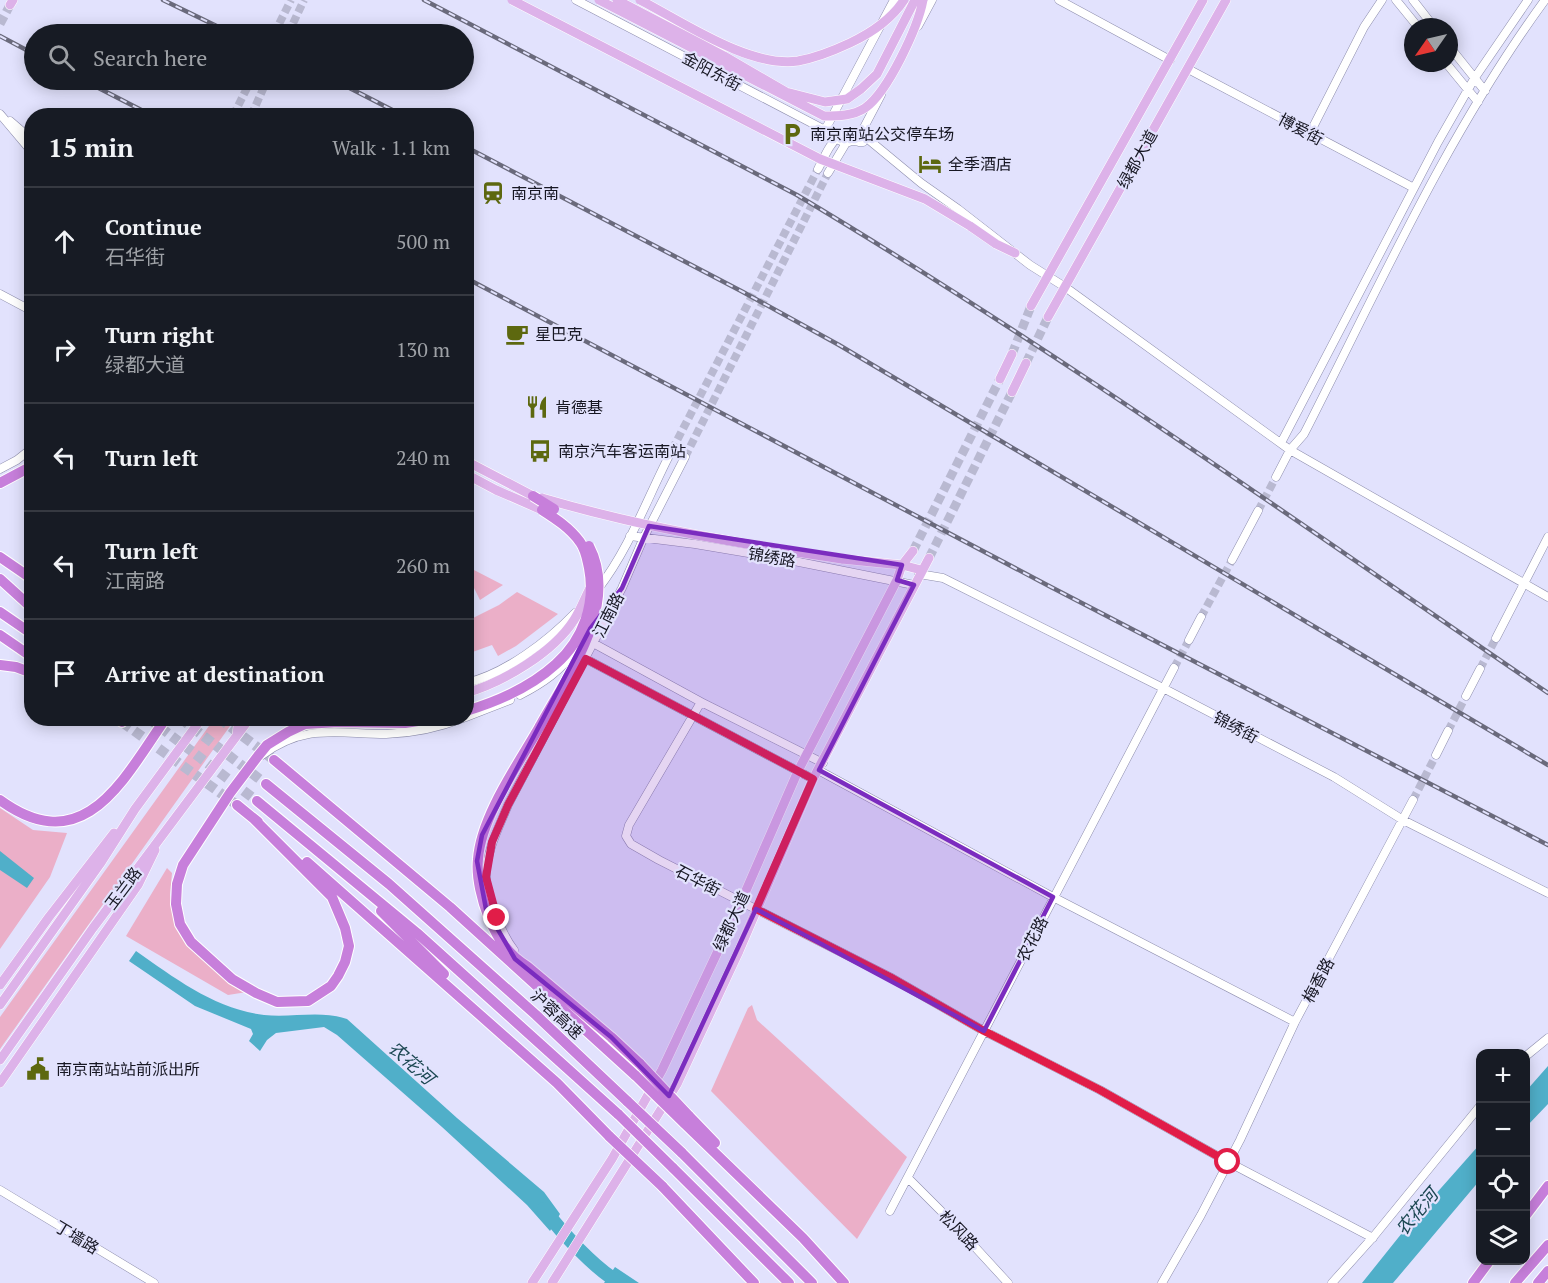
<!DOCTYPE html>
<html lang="en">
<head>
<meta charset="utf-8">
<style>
	:root { --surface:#171b24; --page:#242831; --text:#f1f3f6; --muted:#9ea1a6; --line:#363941 }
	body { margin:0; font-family:"PT Serif","Noto Sans SC",serif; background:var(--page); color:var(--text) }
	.controls { position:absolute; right:18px; bottom:18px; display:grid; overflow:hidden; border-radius:12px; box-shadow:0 3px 15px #0003 }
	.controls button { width:54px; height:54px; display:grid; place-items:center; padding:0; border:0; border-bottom:2px solid var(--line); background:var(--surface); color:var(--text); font:30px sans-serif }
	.compass { position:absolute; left:1404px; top:18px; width:54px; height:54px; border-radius:50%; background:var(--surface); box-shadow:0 3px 15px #0003; rotate:236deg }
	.stop { position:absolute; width:18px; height:18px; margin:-14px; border:4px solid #e11d48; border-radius:50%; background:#fff }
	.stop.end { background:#e11d48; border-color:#fff; box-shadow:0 2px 6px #0008 }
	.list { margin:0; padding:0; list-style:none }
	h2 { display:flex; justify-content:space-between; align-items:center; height:78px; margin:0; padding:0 24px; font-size:26px }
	h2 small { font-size:20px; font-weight:400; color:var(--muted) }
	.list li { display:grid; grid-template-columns:39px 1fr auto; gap:18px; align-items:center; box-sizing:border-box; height:108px; padding:0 24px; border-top:2px solid var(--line) }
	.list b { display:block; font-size:22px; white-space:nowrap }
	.list p { margin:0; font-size:20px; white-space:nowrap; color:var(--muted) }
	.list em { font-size:20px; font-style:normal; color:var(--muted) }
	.icon { flex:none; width:33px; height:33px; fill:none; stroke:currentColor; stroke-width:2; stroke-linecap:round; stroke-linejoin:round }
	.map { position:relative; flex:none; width:1548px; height:1283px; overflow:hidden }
	.search { position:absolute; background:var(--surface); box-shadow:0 3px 15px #0003; left:24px; top:24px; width:450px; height:66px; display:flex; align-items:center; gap:15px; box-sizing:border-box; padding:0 21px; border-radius:33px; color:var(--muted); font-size:22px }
	.panel { position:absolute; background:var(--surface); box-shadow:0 3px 15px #0003; left:24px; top:108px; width:450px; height:618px; border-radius:24px }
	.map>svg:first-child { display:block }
	.green { fill:#ebafc8 }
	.water { fill:#50afc9 }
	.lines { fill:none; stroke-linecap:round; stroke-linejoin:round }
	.river { stroke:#50afc9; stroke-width:14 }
	.minor-tunnel { stroke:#b9b9d1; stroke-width:8; stroke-dasharray:8 4; stroke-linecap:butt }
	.major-tunnel { stroke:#b9b9d1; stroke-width:9; stroke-dasharray:9 4.5; stroke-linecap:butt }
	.highway-tunnel { stroke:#b9b9d1; stroke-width:10; stroke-dasharray:10 5; stroke-linecap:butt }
	.minor-casing { stroke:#8d8dac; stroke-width:9 }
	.major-casing { stroke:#fff; stroke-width:10 }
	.highway-casing { stroke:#fff; stroke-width:12 }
	.minor { stroke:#fff; stroke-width:8 }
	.major { stroke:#ddb2e9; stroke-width:9 }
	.highway { stroke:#c77fdb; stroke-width:10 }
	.rail-casing { stroke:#6a6a7c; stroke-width:4.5 }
	.rail { stroke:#e2e2fd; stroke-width:2; stroke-dasharray:7; stroke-linecap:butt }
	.major-bridge-casing { stroke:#fff; stroke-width:10; stroke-linecap:butt }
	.highway-bridge-casing { stroke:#fff; stroke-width:12; stroke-linecap:butt }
	.major-bridge { stroke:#ddb2e9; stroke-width:9 }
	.highway-bridge { stroke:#c77fdb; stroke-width:10 }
	.route { stroke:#e11d48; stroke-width:8 }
	.marked { fill:#7b2cbf; fill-opacity:0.2; stroke:#7b2cbf; stroke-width:4.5; stroke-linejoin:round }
	.labels { text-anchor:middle; stroke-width:4.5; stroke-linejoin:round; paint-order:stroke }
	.street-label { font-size:16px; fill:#171723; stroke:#e2e2fd }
	.poi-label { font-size:16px; fill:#171723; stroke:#e2e2fd; text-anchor:start }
	.water-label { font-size:18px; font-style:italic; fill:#1c4752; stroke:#e2e2fd }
</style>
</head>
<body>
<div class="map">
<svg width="1548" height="1283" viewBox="0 0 1548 1283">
	<rect width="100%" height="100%" fill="#e2e2fd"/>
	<path class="green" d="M474 570 503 585 480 600 469 578Z
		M517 592 558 614 516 646 498 656 492 645 467 654V621L499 605Z
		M214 719H235L0 1049V1017Z
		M0 808 33 830 67 833 50 877 0 949Z
		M167 868 172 873 170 895 175 922 247 992 228 995 126 936Z
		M752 1005 757 1020 907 1157 857 1239 711 1091 748 1008Z"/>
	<path class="water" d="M0 851 34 878 27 888 0 870Z
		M136 951C176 979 215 1009 264 1015 292 1018 320 1010 347 1019L457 1118 544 1192 560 1214 550 1231 527 1205 442 1127 337 1035 324 1027 276 1033 267 1040 260 1051 249 1041 253 1034 251 1029 195 1006 129 961Z
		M1548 1066V1104L1526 1127V1091Z
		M1480 1144V1180L1393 1283H1362L1410 1223Z
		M615 1267 639 1283H604Z"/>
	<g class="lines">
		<path class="river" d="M544 1209C561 1232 595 1269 620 1283"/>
		<path class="minor-tunnel" d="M274 34 291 0
			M288 34 304 0
			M233 116 251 80
			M251 116 267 80
			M672 450 818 169
			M685 457 828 173
			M1258 511 1276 477
			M1201 617 1232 560
			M1174 668 1189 640
			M1480 669 1496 638
			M1448 731 1466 696
			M1413 800 1436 755"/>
		<path class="major-tunnel" d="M0 24 10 5
			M1012 354 1031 306
			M1026 363 1048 317
			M913 551 1000 379
			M929 558 1012 392"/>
		<path class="highway-tunnel" d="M148 718 257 801
			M180 718 266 784
			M219 718 274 760
			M122 722 237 805"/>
		<g class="minor-casing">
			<path id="minor" d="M576 0 825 130 834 138 846 143
				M1059 0 1170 60
				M1396 0 1418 27
				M1413 0 1434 27
				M918 26 932 0
				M1449 46 1485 91
				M1446 63 1478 102
				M1188 69 1414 188
				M0 114 32 152
				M10 121 32 140
				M825 130 894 0
				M1310 133 1364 27 1382 0
				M859 142 860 135 881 95
				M818 169C831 144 837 123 869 140L921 183 958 209 1030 265 1065 287 1290 450 1548 597
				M828 173 846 143 852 141 863 142
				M0 294 32 311
				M1281 443 1438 142 1474 79 1528 0
				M0 469 17 460 32 448
				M1276 477 1290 450 1304 434C1379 287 1447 134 1545 0
				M630 536 695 544 789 560 914 585
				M1232 560 1258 511
				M919 574 943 578 1163 688 1334 777 1403 820 1548 893
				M598 589C630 548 648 496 672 450
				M1496 638 1548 537
				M1189 640 1201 617
				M593 643 701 702 823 763
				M586 659 813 779
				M466 683C505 674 548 641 575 613
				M520 695C543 683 561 671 575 650
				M1466 696 1480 669
				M701 702 629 825 626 836 631 844 659 860 890 977 984 1031 1100 1090 1228 1162 1373 1238
				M466 717 510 700
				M262 755C306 723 337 734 386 734 414 733 438 728 463 718
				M1436 755 1448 731
				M818 770 1053 897 1295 1022
				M514 950C502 935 486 895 486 876 486 852 499 827 508 805L622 588 644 537 685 457
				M1526 1056 1548 1038
				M908 1178 952 1222 1008 1283
				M0 1190 154 1283
				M890 1211 1174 668
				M1162 1283 1201 1215 1240 1140 1295 1022 1413 800
				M1332 1283 1374 1236 1480 1106"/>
		</g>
		<g class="major-casing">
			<path id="major" d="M10 5 13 0
				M970 226 996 244 1015 253
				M1031 306 1203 0
				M1048 317 1226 0
				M1000 379 1012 354
				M1012 392 1026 363
				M466 461 533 496
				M466 474 496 490 542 510
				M842 559 902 565 921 570
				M237 734 239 718
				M0 985 49 917 114 833
				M0 1005 100 864 135 809 202 718
				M0 1060 93 928 250 718
				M0 1083 138 885 155 850
				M532 1283 612 1159 662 1070 741 902 798 771 897 580 902 565 913 551
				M552 1283 677 1084 739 951 813 779 929 558"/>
		</g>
		<g class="highway-casing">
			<path id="highway" d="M0 483 32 466
				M0 557 32 579
				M0 579 32 608
				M0 612 32 634
				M0 635 32 657
				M0 665 16 667 32 673
				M118 718 122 722
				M540 726C519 763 481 816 478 859 476 877 482 901 489 918 498 939 508 955 528 967L611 1037 640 1064
				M274 760 450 907 636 1076
				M266 784 389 884 536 1015 628 1102
				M0 800C84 861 123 780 166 718
				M257 801 417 933 619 1115
				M237 805 258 822
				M254 819 332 897 345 928 349 946 345 962 338 976 331 986 308 1001 277 1002 256 993 232 979 191 942 180 924 176 904 177 884 183 865 230 793 258 756 267 745 288 732 305 724 338 722 405 723 437 718
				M307 862 557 1083 610 1137
				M381 911 444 974
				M688 1115 715 1143
				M684 1123 803 1238 844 1283
				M681 1152 812 1283
				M672 1167 789 1283
				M662 1186 754 1283
				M1526 1215 1548 1186
				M1473 1283 1490 1260
				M1515 1283 1548 1245
				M1538 1283 1548 1271"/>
		</g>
		<use href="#minor" class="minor"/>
		<use href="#major" class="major"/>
		<use href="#highway" class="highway"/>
		<g class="rail-casing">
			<path id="rail" d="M163 0 233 34
				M424 0 797 195C1055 349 1300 524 1548 693
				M0 36 34 54
				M83 80 153 116
				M334 80 404 116
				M466 147 743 292 839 345 1548 765
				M466 278 1049 586 1548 845"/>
		</g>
		<use href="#rail" class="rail"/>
		<g class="major-bridge-casing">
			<path id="major-bridge" d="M512 0 820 159 925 199 970 226
				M599 0 824 116C838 116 853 116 865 108 888 92 918 27 923 0
				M617 0 724 56 786 92 825 102 847 99 861 89 877 74 915 0
				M640 0C683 22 749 68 798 61 815 58 835 50 850 43 871 33 891 20 904 0
				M542 498C640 527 741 544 842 559
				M466 693C503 682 553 653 574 620 580 611 584 600 589 590"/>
		</g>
		<g class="highway-bridge-casing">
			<path id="highway-bridge" d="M533 496 554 509
				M466 711C499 701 531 687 556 664 583 640 596 604 589 568 587 559 586 550 580 542 570 528 556 519 542 510
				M540 726C568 675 620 605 589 546
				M640 1064 688 1115
				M636 1076 684 1123
				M628 1102 681 1152
				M619 1115 672 1167
				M610 1137 662 1186"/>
		</g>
		<use href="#major-bridge" class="major-bridge"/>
		<use href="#highway-bridge" class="highway-bridge"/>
	</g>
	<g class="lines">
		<path class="route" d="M497 918 486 877 492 842 508 805 586 659 813 779 756 909 890 977 984 1031 1100 1090 1228 1162"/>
	</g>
	<path class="marked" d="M649 526 902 565 897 580 914 585 819 770 1053 897 984 1031 756 909 669 1096 611 1037 515 959 486 909 477 861 482 835 590 629 622 588Z"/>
	<defs>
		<g id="parking-bare" transform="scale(1.8)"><path d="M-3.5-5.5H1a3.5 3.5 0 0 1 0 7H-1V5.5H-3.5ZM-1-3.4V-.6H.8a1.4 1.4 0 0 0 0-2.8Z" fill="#5d680f" stroke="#e2e2fd" stroke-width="2.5" paint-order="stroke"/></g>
		<g id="hotel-bare" transform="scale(1.8)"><path d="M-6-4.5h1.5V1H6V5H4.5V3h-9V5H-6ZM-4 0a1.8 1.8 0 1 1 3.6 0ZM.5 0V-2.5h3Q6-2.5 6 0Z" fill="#5d680f" stroke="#e2e2fd" stroke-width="2.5" paint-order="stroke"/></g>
		<g id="station-bare" transform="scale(1.8)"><path d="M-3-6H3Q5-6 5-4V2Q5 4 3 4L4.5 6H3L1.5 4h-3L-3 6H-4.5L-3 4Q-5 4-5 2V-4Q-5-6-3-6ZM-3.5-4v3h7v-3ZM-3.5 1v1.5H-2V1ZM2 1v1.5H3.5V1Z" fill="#5d680f" stroke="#e2e2fd" stroke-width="2.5" paint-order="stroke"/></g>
		<g id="cafe-bare" transform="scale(1.8)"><path d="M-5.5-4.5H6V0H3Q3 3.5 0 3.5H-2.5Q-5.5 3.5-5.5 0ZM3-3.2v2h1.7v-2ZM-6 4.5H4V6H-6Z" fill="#5d680f" stroke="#e2e2fd" stroke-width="2.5" paint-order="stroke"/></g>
		<g id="restaurant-bare" transform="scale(1.8)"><path d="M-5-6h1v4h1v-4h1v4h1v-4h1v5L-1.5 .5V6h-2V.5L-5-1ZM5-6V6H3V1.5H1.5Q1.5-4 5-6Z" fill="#5d680f" stroke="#e2e2fd" stroke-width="2.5" paint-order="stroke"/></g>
		<g id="bus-bare" transform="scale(1.8)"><path d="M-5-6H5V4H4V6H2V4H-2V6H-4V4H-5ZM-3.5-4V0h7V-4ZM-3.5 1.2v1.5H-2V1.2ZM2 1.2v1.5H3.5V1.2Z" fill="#5d680f" stroke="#e2e2fd" stroke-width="2.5" paint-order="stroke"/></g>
		<g id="civic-bare" transform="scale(1.8)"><path d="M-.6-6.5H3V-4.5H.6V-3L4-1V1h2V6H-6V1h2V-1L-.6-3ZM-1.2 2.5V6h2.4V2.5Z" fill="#5d680f" stroke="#e2e2fd" stroke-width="2.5" paint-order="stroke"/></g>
	</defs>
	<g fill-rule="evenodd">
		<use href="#parking-bare" x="792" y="134"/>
		<use href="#hotel-bare" x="930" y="164"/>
		<use href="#station-bare" x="493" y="193"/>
		<use href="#cafe-bare" x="517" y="334"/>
		<use href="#restaurant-bare" x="537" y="407"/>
		<use href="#bus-bare" x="540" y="451"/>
		<use href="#civic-bare" x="38" y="1069"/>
	</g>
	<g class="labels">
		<g class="street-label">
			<text transform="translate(712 71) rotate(28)" y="6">金阳东街</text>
			<text transform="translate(1301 129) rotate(28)" y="6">博爱街</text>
			<text transform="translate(1137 159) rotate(-61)" y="6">绿都大道</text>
			<text transform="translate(772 557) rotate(10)" y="6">锦绣路</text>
			<text transform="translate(608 615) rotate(-63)" y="6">江南路</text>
			<text transform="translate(1236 727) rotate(28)" y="6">锦绣街</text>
			<text transform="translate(698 880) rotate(27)" y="6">石华街</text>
			<text transform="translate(123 888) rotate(-53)" y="6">玉兰路</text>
			<text transform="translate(731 921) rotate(-65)" y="6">绿都大道</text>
			<text transform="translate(1032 939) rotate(-63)" y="6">农花路</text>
			<text transform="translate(1318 980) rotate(-62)" y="6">梅香路</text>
			<text transform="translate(557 1014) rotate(43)" y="6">沪蓉高速</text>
			<text transform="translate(959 1230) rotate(46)" y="6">松风路</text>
			<text transform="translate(77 1237) rotate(31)" y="6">丁墙路</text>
		</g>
		<g class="poi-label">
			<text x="810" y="140">南京南站公交停车场</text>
			<text x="948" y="170">全季酒店</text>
			<text x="511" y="199">南京南</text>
			<text x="535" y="340">星巴克</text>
			<text x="555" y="413">肯德基</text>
			<text x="558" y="457">南京汽车客运南站</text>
			<text x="56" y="1075">南京南站站前派出所</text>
		</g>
		<g class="water-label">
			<text transform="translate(411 1063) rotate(42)" y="6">农花河</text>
			<text transform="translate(1417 1212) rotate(-50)" y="6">农花河</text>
		</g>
	</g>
</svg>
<div class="controls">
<button>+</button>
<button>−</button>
<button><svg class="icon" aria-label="locate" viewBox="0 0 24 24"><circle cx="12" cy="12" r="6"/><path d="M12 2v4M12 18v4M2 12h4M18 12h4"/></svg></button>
<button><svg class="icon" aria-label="layers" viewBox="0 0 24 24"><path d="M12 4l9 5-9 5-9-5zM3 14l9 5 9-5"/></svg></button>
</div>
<svg class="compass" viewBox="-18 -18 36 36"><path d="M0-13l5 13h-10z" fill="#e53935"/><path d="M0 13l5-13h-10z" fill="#9ea1a6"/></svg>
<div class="stop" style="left:1228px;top:1162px"></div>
<div class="stop end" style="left:497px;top:918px"></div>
<div class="search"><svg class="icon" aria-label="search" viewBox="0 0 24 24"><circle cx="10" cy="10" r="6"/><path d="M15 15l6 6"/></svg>Search here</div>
<section class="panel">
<h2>15 min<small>Walk · 1.1 km</small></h2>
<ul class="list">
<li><svg class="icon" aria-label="ahead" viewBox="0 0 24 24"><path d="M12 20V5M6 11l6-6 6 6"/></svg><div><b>Continue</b><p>石华街</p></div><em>500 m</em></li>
<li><svg class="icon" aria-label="right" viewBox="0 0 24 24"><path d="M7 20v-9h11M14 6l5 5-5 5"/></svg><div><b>Turn right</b><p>绿都大道</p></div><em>130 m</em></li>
<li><svg class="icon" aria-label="left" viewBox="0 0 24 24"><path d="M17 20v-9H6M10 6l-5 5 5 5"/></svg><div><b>Turn left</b></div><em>240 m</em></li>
<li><svg class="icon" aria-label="left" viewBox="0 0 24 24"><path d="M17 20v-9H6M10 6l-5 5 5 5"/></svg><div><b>Turn left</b><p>江南路</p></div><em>260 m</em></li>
<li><svg class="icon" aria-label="arrive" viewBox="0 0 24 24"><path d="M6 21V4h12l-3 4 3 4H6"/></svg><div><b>Arrive at destination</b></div></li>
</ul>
</section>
</div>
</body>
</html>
